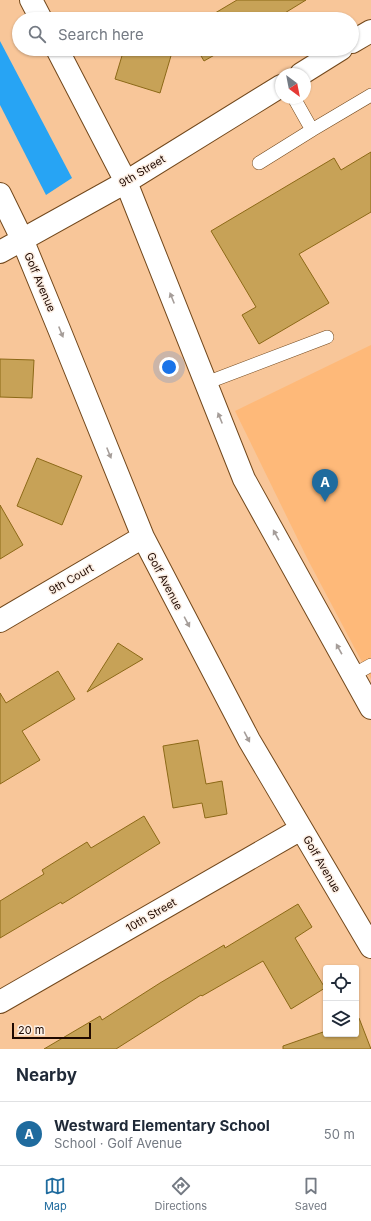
<!DOCTYPE html>
<html lang="en">
<head>
<meta charset="utf-8">
<style>
	:root { --surface:#fff; --page:#f2f2f3; --text:#1f2937; --muted:#747a83; --line:#e0e1e3; --accent:#1f6b9e }
	body { margin:0; font-family:Inter,sans-serif; background:var(--page); color:var(--text) }
	.controls { position:absolute; right:12px; bottom:12px; display:grid; overflow:hidden; border-radius:4px; box-shadow:0 1px 3px #0004 }
	.controls button { width:36px; height:36px; display:grid; place-items:center; padding:0; border:0; border-bottom:1px solid var(--line); background:var(--surface); color:var(--text); font:20px sans-serif }
	.compass { position:absolute; left:275px; top:68px; width:36px; height:36px; border-radius:50%; background:var(--surface); box-shadow:0 1px 3px #0004; rotate:148deg }
	.scale { position:absolute; left:12px; bottom:10px; width:79px; box-sizing:border-box; padding-left:4px; border:2px solid #1f0900; border-top:0; font-size:11px; line-height:14px; white-space:nowrap; color:#1f0900; -webkit-text-stroke:3px #fcefe4; paint-order:stroke }
	.you { position:absolute; left:169px; top:367px; width:14px; height:14px; margin:-10px; border:3px solid #fff; border-radius:50%; background:#1a73e8; box-shadow:0 0 0 6px #1a73e833 }
	.badge { display:grid; place-items:center; width:26px; height:26px; border-radius:50%; background:var(--accent); color:#fff; font-size:13px; font-weight:700 }
	.pin { position:absolute; translate:-50% -33px; filter:drop-shadow(0 1px 2px #0008) }
	.pin::after { content:''; position:absolute; top:21px; width:14px; height:12px; background:inherit; clip-path:polygon(0 0,100% 0,50% 100%) }
	.list { margin:0; padding:0; list-style:none }
	h2 { display:flex; justify-content:space-between; align-items:center; height:52px; margin:0; padding:0 16px; font-size:17px }
	h2 small { font-size:13px; font-weight:400; color:var(--muted) }
	.list li { display:grid; grid-template-columns:26px 1fr auto; gap:12px; align-items:center; box-sizing:border-box; height:64px; padding:0 16px; border-top:1px solid var(--line) }
	.list b { display:block; font-size:15px; white-space:nowrap }
	.list p { margin:0; font-size:13px; white-space:nowrap; color:var(--muted) }
	.list em { font-size:13px; font-style:normal; color:var(--muted) }
	.icon { flex:none; width:22px; height:22px; fill:none; stroke:currentColor; stroke-width:2; stroke-linecap:round; stroke-linejoin:round }
	.map { position:relative; flex:none; width:371px; height:1049px; overflow:hidden }
	.search { position:absolute; background:var(--surface); box-shadow:0 1px 3px #0004; left:12px; right:12px; top:12px; height:44px; display:flex; align-items:center; gap:10px; box-sizing:border-box; padding:0 14px; border-radius:22px; color:var(--muted); font-size:15px }
	.sheet { height:116px; background:var(--surface) }
	nav { display:flex; justify-content:space-around; align-items:center; box-sizing:border-box; height:56px; border-top:1px solid var(--line); background:var(--surface); font-size:11px; color:var(--muted) }
	nav a { display:grid; justify-items:center; gap:2px }
	nav .on { color:var(--accent) }
	.map>svg:first-child { display:block }
	.built { fill:#feb979 }
	.water { fill:#27a4f4 }
	.building { fill:#c7a257; stroke:#8c6917 }
	.lines { fill:none; stroke-linecap:round; stroke-linejoin:round }
	.service-casing { stroke:#72481c; stroke-width:14 }
	.minor-casing { stroke:#72481c; stroke-width:24 }
	.service { stroke:#fff; stroke-width:13 }
	.minor { stroke:#fff; stroke-width:22 }
	.oneway { fill:#a59d99 }
	.labels { text-anchor:middle; stroke-width:3; stroke-linejoin:round; paint-order:stroke }
	.street-label { font-size:11px; fill:#1f0900; stroke:#fcefe4 }
</style>
</head>
<body>
<div class="map">
<svg width="371" height="1049" viewBox="0 0 371 1049">
	<rect width="100%" height="100%" fill="#f8c699"/>
	<path class="built" d="M371 345V679L308 560 235 411Z"/>
	<path class="water" d="M0 41 72 178 46 195 0 105Z"/>
	<path class="building" d="M237 0H306L275 19H205Z
		M124 49H173L160 93 115 79Z
		M197 49H225L204 61Z
		M371 152V212L299 254 329 303 259 344 242 315 256 307 211 231 334 158 341 170Z
		M0 359 34 360 32 398 0 397Z
		M37 458 82 476 62 525 17 506Z
		M0 505 23 545 0 559Z
		M118 643 143 659 87 692Z
		M58 671 75 699 22 731 40 760 0 784V693L6 703Z
		M198 740 206 784 222 781 227 814 205 818 202 803 173 808 163 746Z
		M144 816 160 843 62 904 61 902 0 938V901L44 874 42 870 87 842 91 848Z
		M298 904 312 927 295 938 325 988 291 1009 263 961 202 996 201 995 116 1049H44L100 1016 102 1020 160 983 224 945 225 948Z
		M359 1018 371 1049H283V1046L326 1031V1034H356V1020Z"/>
	<g class="lines">
		<g class="service-casing">
			<path id="service" d="M294 98 312 130 371 95
				M259 163 312 130
				M206 383 327 337
				M353 675 371 665"/>
		</g>
		<g class="minor-casing">
			<path id="minor" d="M31 0 41 19
				M352 42 371 31
				M57 49 126 182 244 479 371 708
				M301 74 341 49
				M0 194 22 239 59 329 143 537 249 740 371 947
				M0 252 126 182 281 86
				M0 621 143 537
				M0 1002 301 829"/>
		</g>
		<use href="#service" class="service"/>
		<use href="#minor" class="minor"/>
	</g>
	<defs><path id="oneway-solid" d="M-6-.8H1V-3.2L6.5 0L1 3.2V.8H-6Z"/></defs>
	<g class="oneway">
		<use href="#oneway-solid" transform="translate(172 298) rotate(-112)"/>
		<use href="#oneway-solid" transform="translate(61 332) rotate(68)"/>
		<use href="#oneway-solid" transform="translate(220 418) rotate(-112)"/>
		<use href="#oneway-solid" transform="translate(109 453) rotate(68)"/>
		<use href="#oneway-solid" transform="translate(276 535) rotate(-119)"/>
		<use href="#oneway-solid" transform="translate(187 622) rotate(62)"/>
		<use href="#oneway-solid" transform="translate(339 649) rotate(-119)"/>
		<use href="#oneway-solid" transform="translate(247 737) rotate(62)"/>
	</g>
	<g class="labels">
		<g class="street-label">
			<text transform="translate(142 171) rotate(-31)" y="4">9th Street</text>
			<text transform="translate(40 282) rotate(67)" y="4">Golf Avenue</text>
			<text transform="translate(71 579) rotate(-30)" y="4">9th Court</text>
			<text transform="translate(165 581) rotate(62)" y="4">Golf Avenue</text>
			<text transform="translate(322 864) rotate(60)" y="4">Golf Avenue</text>
			<text transform="translate(151 915) rotate(-30)" y="4">10th Street</text>
		</g>
	</g>
</svg>
<div class="controls">
<button><svg class="icon" aria-label="locate" viewBox="0 0 24 24"><circle cx="12" cy="12" r="6"/><path d="M12 2v4M12 18v4M2 12h4M18 12h4"/></svg></button>
<button><svg class="icon" aria-label="layers" viewBox="0 0 24 24"><path d="M12 4l9 5-9 5-9-5zM3 14l9 5 9-5"/></svg></button>
</div>
<svg class="compass" viewBox="-18 -18 36 36"><path d="M0-13l5 13h-10z" fill="#e53935"/><path d="M0 13l5-13h-10z" fill="#747a83"/></svg>
<div class="scale">20 m</div>
<div class="you"></div>
<div class="pin badge" style="left:325px;top:502px">A</div>
<div class="search"><svg class="icon" aria-label="search" viewBox="0 0 24 24"><circle cx="10" cy="10" r="6"/><path d="M15 15l6 6"/></svg>Search here</div>
</div>
<section class="sheet">
<h2>Nearby<small></small></h2>
<ul class="list">
<li><span class="badge">A</span><div><b>Westward Elementary School</b><p>School · Golf Avenue</p></div><em>50 m</em></li>
</ul>
</section>
<nav>
<a class="on"><svg class="icon" aria-label="map" viewBox="0 0 24 24"><path d="M3 6l6-2 6 2 6-2v14l-6 2-6-2-6 2zM9 4v14M15 6v14"/></svg>Map</a>
<a><svg class="icon" aria-label="directions" viewBox="0 0 24 24"><path d="M12 3l9 9-9 9-9-9zM9 14v-3h6M13 9l2 2-2 2"/></svg>Directions</a>
<a><svg class="icon" aria-label="saved" viewBox="0 0 24 24"><path d="M7 4h10v16l-5-4-5 4z"/></svg>Saved</a>
</nav>
</body>
</html>
